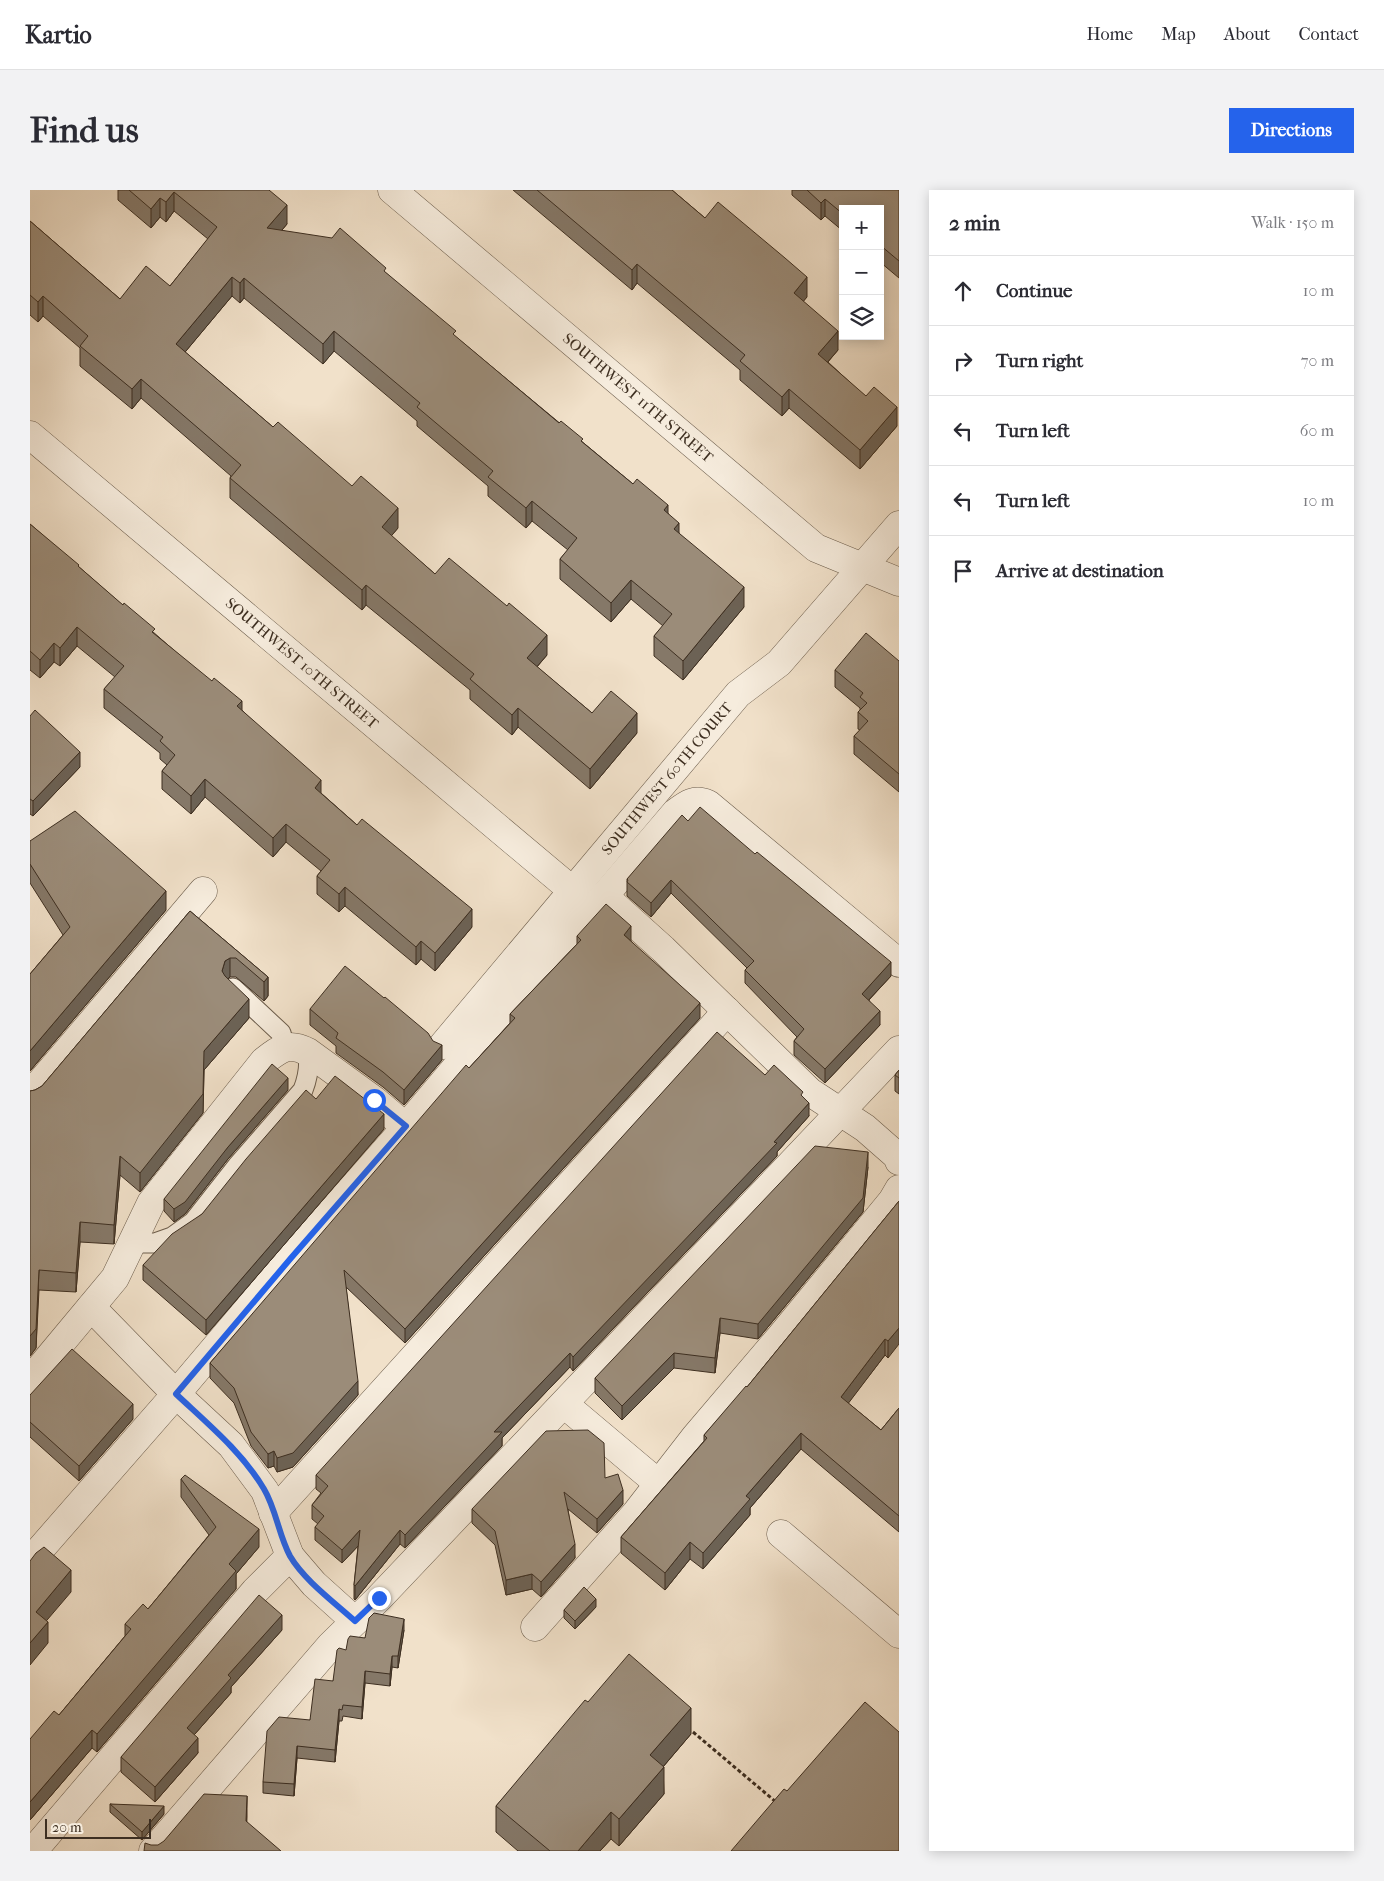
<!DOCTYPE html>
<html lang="en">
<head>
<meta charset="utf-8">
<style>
	:root { --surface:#fff; --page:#f2f2f3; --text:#2b2b33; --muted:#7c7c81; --line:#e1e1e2; --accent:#2563eb }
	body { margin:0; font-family:"IM FELL French Canon",serif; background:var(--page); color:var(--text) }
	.controls { position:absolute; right:15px; top:15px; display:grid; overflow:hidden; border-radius:0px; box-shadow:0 2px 12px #0003 }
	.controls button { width:45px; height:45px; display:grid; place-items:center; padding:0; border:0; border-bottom:1px solid var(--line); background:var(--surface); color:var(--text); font:25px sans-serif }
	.scale { position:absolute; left:15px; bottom:12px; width:106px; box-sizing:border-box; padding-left:5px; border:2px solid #3e2f21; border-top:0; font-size:14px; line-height:18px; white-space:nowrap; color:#3e2f21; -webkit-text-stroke:4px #f6ecdd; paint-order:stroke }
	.stop { position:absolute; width:15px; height:15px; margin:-11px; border:4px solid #2563eb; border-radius:50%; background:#fff }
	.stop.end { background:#2563eb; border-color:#fff; box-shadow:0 1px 5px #0008 }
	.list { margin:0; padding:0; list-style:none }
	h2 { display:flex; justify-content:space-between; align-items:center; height:65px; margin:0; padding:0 20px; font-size:21px }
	h2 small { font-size:16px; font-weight:400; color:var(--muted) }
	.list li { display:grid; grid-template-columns:32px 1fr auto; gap:15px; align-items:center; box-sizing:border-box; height:70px; padding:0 20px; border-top:1px solid var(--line) }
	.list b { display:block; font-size:19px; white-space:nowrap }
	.list em { font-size:16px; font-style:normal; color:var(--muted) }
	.icon { flex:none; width:28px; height:28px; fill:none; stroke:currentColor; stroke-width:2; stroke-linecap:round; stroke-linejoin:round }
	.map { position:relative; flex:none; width:869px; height:1661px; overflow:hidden; border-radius:0px }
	header { display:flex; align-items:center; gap:30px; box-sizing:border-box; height:70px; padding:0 25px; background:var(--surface); border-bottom:1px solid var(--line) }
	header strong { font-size:24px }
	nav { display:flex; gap:28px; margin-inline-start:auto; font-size:18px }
	.intro { display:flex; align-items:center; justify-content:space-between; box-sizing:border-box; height:120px; padding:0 30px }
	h1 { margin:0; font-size:35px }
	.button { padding:12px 22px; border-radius:0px; background:var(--accent); color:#fff; font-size:18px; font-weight:700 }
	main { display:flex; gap:30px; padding:0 30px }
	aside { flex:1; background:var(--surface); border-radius:0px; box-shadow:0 2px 12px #0003 }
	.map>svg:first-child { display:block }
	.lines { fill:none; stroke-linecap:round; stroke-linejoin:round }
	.service-casing { stroke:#6b5c4b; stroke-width:21 }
	.minor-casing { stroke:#6b5c4b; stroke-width:29 }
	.path { stroke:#3e2f21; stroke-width:3; stroke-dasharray:4 2.5; stroke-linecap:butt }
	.service { stroke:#f6ecdd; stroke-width:19 }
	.minor { stroke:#f6ecdd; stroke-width:28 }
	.wall { fill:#857868; stroke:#3e2f21 }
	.shaded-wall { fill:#6c6255; stroke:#3e2f21 }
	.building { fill:#9b8c79; stroke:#3e2f21 }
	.route { stroke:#2563eb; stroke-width:6 }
	.labels { text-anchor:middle; stroke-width:5; stroke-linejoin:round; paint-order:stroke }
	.street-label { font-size:15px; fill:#3e2f21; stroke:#f6ecdd }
</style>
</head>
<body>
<header>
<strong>Kartio</strong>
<nav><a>Home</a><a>Map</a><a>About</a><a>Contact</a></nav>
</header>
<div class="intro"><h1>Find us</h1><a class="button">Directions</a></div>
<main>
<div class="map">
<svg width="869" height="1661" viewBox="0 0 869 1661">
	<rect width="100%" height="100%" fill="#f1e1ca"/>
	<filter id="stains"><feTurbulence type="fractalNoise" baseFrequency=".004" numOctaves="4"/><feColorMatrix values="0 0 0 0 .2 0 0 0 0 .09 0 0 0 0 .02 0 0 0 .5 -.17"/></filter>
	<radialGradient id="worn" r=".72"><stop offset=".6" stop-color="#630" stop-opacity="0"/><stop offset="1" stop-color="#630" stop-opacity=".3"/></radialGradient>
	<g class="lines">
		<g class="service-casing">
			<path id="service" d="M203 798 251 843 255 857
				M101 1053H125L142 1047 163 1032 207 976 273 900C278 887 280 876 278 862"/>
		</g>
		<g class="minor-casing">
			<g id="minor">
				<path id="s1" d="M362 0 786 358 869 392"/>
				<path id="s2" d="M0 245 543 701"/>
				<path d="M574 706 633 759 780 902 835 938 867 966 869 971"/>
				<path id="s3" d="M413 855 708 504 749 473 869 335"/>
				<path d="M0 905 173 701"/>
				<path d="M61 1117 146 1204 201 1255 235 1301 260 1366 284 1394 325 1431"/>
				<path d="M0 1190 85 1088 121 1013 234 871C251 858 258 852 278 862L344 910 376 937"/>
				<path d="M534 1214 629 1294"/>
				<path d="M243 1323 697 821"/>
				<path d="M751 1344 869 1444"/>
				<path d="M0 1371 146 1204 261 1068 376 937 539 743 574 706 645 623C657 614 664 608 678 614L869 773"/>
				<path d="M505 1437 606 1323 665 1247 751 1146 862 1011 869 999"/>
				<path d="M3 1661 225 1401 260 1366"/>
				<path d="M123 1661 301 1455 349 1408 869 860"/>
			</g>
		</g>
		<path class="path" d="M663 1542 746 1612"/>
		<use href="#service" class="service"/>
		<use href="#minor" class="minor"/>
	</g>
	<path class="wall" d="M88 0H239L257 34 252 40 356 83 426 147 638 323 649 343 714 417 653 490 624 466V446L633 436 601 409 581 432 530 389V369L538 360 502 331 496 338 458 306V296L387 236V231L304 161 293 174 214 108 210 113 202 106 155 162 243 237 368 338 361 346 405 384 517 465 507 477 562 523 607 543 560 599 488 537 482 545 440 509V500L336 415 332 420 200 308V288L201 286 111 208 102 219 50 176V158L13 126 8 132 0 125V31L90 109 140 96 178 49 144 21 136 32 130 27 121 38 88 10Z
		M483 0H642L675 28 777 107 773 111 808 160 798 172 867 236 830 279 759 218 752 226 710 190V180L607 93 602 100Z
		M762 0H869V88L850 72V19H813V41L795 26 791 30 762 5Z
		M0 334 212 520 291 603 442 737 405 781 391 769 386 775 315 716 309 722 287 704V686L291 681 256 652 243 667 175 607 161 624 132 599V581L137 575 130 569V563L74 518V499L85 487 47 456 30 476 24 472 10 488 0 480Z
		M869 471V602L824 564V546L830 540 828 539V522L830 521V518L805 497V480Z
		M0 526 50 577 3 626 0 624Z
		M658 631 861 786 839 810 850 835 795 893 764 865V851L767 847 715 793V780L717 778 641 703 621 727 597 706V689Z
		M0 651 136 720 0 881V784L33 745 0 693Z
		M160 721 238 787V806L234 811 206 787H200L198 789 219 828 174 880 173 923 110 1002 90 985 84 1054 50 1052 46 1102 9 1100 6 1158 0 1166V901L5 900 12 896Z
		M547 746 601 751 670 828 375 1153 316 1097 328 1205 263 1277 247 1282 244 1276 238 1278 221 1256 204 1213 180 1188V1173L439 878 480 833V824L547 754Z
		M280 819 412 870 374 915 353 897 306 863V856L280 835Z
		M869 880V904L865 901V885Z
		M735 885 773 907 779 926 747 962V966L543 1181 540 1177 472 1248V1256L375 1358 370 1354 325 1410 324 1409V1395L328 1356 312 1373 285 1350V1337L288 1334 282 1329V1315L291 1303 286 1299V1285Z
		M258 900 198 969 155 1024 144 1032 134 1021V1009Z
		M286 909 354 939 176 1145 113 1090V1075L172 1024Z
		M838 977 833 1022 728 1149 690 1143 685 1183 644 1178 592 1230 565 1203V1188Z
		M869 1011 858 1168 855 1165 818 1213 851 1240 869 1218V1342L771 1259 720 1318V1325L673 1379 660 1369 635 1400 591 1363V1347L674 1251V1245L717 1197Z
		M0 1205 103 1229 49 1291 0 1247Z
		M575 1288 593 1314 567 1343 538 1319 545 1368 511 1407 502 1399 476 1405 465 1355 442 1333V1319Z
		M151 1289 229 1357 206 1384V1399L67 1562 62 1558 0 1630V1549L29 1525 95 1446V1434L118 1419 179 1345 151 1307Z
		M566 1417 545 1439 534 1428V1420Z
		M252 1440 201 1497V1503L164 1545 168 1563 125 1612 91 1582V1567Z
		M374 1440 368 1478 362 1477 360 1496 335 1493 332 1529 313 1526 312 1531H309L305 1572 267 1568 264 1606 233 1603V1592L280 1530 303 1491 316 1460 335 1448Z
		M558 1512 661 1544 633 1577 634 1604 589 1656 581 1649 570 1661H488L466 1642V1616Z
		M80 1614 134 1624 112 1650 80 1622Z"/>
	<path class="shaded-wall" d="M144 2V21L136 32V12Z
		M130 8V27L121 38V19Z
		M795 9V26L791 30V13Z
		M257 15V34L237 58V38Z
		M607 74V93L602 100V80Z
		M202 87V106L146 173V154Z
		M777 87V107L764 123V103Z
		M214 88V108L210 113V93Z
		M13 106V126L8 132V112Z
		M304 141V161L293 174V154Z
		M808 141V160L788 183V164Z
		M111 189V208L102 219V199Z
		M759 199V218L752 226V207Z
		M867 217V236L830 279V260Z
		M502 311V331L496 338V318Z
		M638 315V335L634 320Z
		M368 318V338L352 357V337Z
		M649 333V352L644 339Z
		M601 390V409L581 432V413Z
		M336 395V415L332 420V400Z
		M714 397V417L653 490V471Z
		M47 437V456L30 476V458Z
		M517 445V465L497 488V468Z
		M24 453V472L10 488V470Z
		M212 511V529L207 516Z
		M488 518V537L482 545V525Z
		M607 523V543L560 599V579Z
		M50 562V577L3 626V611Z
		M175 589V607L161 624V606Z
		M291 590V608L285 598Z
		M256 634V652L243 667V648Z
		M641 690V703L621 727V713Z
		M315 697V716L309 722V704Z
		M136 701V720L0 881V861Z
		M442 719V737L405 781V763Z
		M601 736V751L594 745Z
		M391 751V769L386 775V757Z
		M200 768V787L195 791 192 781 195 771Z
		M861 772V786L832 817V804Z
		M238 787V806L234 811V792Z
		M219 809V828L174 880 173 923 110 1002V983L174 861Z
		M670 813V828L375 1153V1139Z
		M850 821V835L795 893V879Z
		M412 855V870L374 915V900Z
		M258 888V900L198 969 155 1024 144 1032V1019Z
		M779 913V926L747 962V966L543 1181V1167L744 952Z
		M354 924V939L176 1145V1130Z
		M838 962V977L833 1022 728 1149V1134Z
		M90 966V985L84 1054V1035Z
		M50 1032V1052L46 1102V1083Z
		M9 1080 6 1158 0 1166V1146Z
		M690 1128V1143L685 1183V1168Z
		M869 1138V1154L858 1168V1151Z
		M855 1149V1165L811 1223V1207Z
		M540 1163V1177L472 1248V1256L375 1358V1345L464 1242Z
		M644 1163V1178L592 1230V1216Z
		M328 1191V1205L263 1277 247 1282V1268Z
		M103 1214V1229L49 1291V1276Z
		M771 1243V1259L720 1318V1325L673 1379V1363L716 1306Z
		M244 1261V1276L238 1278V1264Z
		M593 1300V1314L567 1343V1329Z
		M229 1339V1357L206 1384V1399L67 1562V1544L199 1374Z
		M330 1340V1354L312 1373V1360Z
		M370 1340V1354L325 1410V1396Z
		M660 1352V1369L635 1400V1383Z
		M545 1354V1368L511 1407V1392Z
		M41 1380V1402L6 1443V1422Z
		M502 1384V1399L476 1405V1390Z
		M566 1409V1417L545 1439V1431Z
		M252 1425V1440L201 1497V1503L157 1553V1538L198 1485Z
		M374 1429V1440L368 1478V1466Z
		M18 1432V1453L0 1475V1453Z
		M362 1466V1477L360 1496V1484Z
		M335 1481V1493L332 1529V1517Z
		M661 1518V1544L620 1592V1565Z
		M309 1519V1531L305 1572V1560Z
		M62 1540V1558L0 1630V1612Z
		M168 1548V1563L125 1612V1597Z
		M267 1556V1568L264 1606V1594Z
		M634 1577V1604L589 1656V1629Z
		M217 1606V1627L216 1652V1631Z
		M134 1616V1624L112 1650V1642Z
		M581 1622V1649L570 1661H548Z"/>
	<path class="building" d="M99 0H239L257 15 237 38 302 48 310 38 356 78 354 81 426 141 423 144 529 233 531 231 553 249 551 251 603 294 607 289 638 315 634 320 649 333 644 339 714 397 653 471 624 446 642 424 601 390 581 413 530 369 547 348 502 311 496 318 458 287 463 281 387 217 390 213 304 141 293 154 214 88 210 93 202 87 146 154 243 237 248 232 322 296 331 286 368 318 352 337 405 384 419 368 477 416 479 413 517 445 497 468 562 523 581 501 607 523 560 579 488 518 482 525 440 489 444 484 336 395 332 400 200 288 211 275 111 189 102 199 50 156 58 146 13 106 8 112 0 105V31L90 109 116 76 140 96 187 37 144 2 136 12 130 8 121 19Z
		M507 0H642L675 28 688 12 755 68 777 87 764 103 808 141 788 164 836 206 844 197 867 217 830 260 759 199 752 207 710 171 715 165 607 74 602 80Z
		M777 0H869V71L850 55V19H813V24L795 9 791 13Z
		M0 334 49 375 48 376 93 415 94 413 125 439 122 442 182 491 184 488 212 511 207 516 291 590 285 598 327 635 332 629 442 719 405 763 391 751 386 757 315 697 309 704 287 686 300 670 256 634 243 648 175 589 161 606 132 581 145 565 130 551 133 547 74 499 94 476 47 437 30 458 24 453 10 470 0 461Z
		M836 443 869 471V584L824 546 838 531 828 522 837 513 830 507 833 503 805 480Z
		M5 520 50 562 3 611 0 609V526Z
		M670 617 725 664 727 662 861 772 832 804 850 821 795 879 764 851 774 839 715 780 724 771 641 690 621 713 597 692 598 690 597 689 652 625 658 631Z
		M45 621 136 701 0 861V784L40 737 0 674V651Z
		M576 714 601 736 594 745 670 813 375 1139 314 1080 328 1191 263 1263 247 1268 244 1261 238 1264 221 1242 204 1198 180 1173 436 875 439 878 485 828 480 824 551 750 547 746Z
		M160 721 238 787 234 792 206 768H200L195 771 192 781 195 786 219 809 174 861 173 904 110 983 90 966 84 1035 50 1032 46 1083 9 1080 6 1139 0 1146V901L5 900 12 896Z
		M315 776 354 808 355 807 398 843 403 851 412 855 374 900 353 882 306 848 308 843 280 819Z
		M687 842 735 885 744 875 773 902 771 905 779 913 744 952 747 953 543 1167 540 1163 464 1242H472L375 1345 370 1340 325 1396 324 1395 330 1340 312 1360 285 1337 294 1326 282 1315 298 1296 286 1285Z
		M242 874 258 888 198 957 155 1012 144 1019 134 1009Z
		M869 880V888L865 885Z
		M305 886 354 924 176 1130 113 1075 142 1044 172 1024 216 969 276 900 286 909Z
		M785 956 838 962 833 1008 728 1134 690 1128 685 1168 644 1163 592 1216 565 1188Z
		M869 1011V1138L858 1151 855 1149 811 1207 851 1240 869 1218V1326L771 1243 716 1306 720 1309 673 1363 660 1352 635 1383 591 1347 677 1248 674 1245 716 1196 717 1197Z
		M42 1159 103 1214 49 1276 0 1232V1205Z
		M558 1240 574 1253 575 1288 588 1284 593 1300 567 1329 534 1302 545 1354 511 1392 502 1384 476 1390 465 1341 442 1319 516 1241Z
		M155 1285 229 1339 199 1374 206 1381 67 1544 62 1540 0 1612V1549L24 1521 29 1525 101 1439 95 1434 113 1414 118 1419 186 1337 151 1289Z
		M14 1357 41 1380 6 1422 18 1432 0 1453V1371L6 1363Z
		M554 1397 566 1409 545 1431 534 1420Z
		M229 1405 252 1425 198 1485 201 1488 157 1538 168 1548 125 1597 91 1567Z
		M344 1423 374 1429 368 1466H362L360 1484 335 1481 332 1517 313 1515 312 1520 309 1519 305 1560 267 1556 264 1594 233 1592 237 1541 249 1527 280 1530 285 1489 303 1491 307 1460 309 1458 316 1460 318 1449 320 1446 335 1448 339 1428Z
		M599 1464 661 1518 620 1565 634 1577 589 1629 581 1622 548 1661H520L466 1616 555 1510 558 1512Z
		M835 1512 869 1542V1661H701L754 1599 757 1601Z
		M174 1604 217 1606 216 1631 251 1661H114L115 1653 121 1655H128L134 1651Z
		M80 1614 134 1616 112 1642Z"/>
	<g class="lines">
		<path class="route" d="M344 910 376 936 261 1068 146 1204C178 1234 212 1262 234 1299 246 1319 249 1346 260 1366 274 1390 304 1412 325 1431L349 1408"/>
	</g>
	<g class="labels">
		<g class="street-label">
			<text dy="5" stroke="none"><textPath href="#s1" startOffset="322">SOUTHWEST 11TH STREET</textPath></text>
			<text dy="5" stroke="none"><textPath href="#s2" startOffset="355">SOUTHWEST 10TH STREET</textPath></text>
			<text dy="5" stroke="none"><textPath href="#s3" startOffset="348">SOUTHWEST 60TH COURT</textPath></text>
		</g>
	</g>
	<rect width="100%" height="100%" filter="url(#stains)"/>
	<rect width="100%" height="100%" fill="url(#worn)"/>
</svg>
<div class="controls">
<button>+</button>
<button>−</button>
<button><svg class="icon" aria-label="layers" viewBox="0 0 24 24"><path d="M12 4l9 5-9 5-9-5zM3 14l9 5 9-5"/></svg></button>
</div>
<div class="scale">20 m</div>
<div class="stop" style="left:344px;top:910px"></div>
<div class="stop end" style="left:349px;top:1408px"></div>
</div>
<aside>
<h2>2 min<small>Walk · 150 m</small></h2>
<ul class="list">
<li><svg class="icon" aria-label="ahead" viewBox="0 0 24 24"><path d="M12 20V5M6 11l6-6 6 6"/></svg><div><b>Continue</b></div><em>10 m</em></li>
<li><svg class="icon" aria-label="right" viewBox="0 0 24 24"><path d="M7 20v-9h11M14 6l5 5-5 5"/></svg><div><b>Turn right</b></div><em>70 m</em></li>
<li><svg class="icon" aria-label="left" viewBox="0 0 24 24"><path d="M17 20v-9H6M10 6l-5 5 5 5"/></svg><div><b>Turn left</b></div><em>60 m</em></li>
<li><svg class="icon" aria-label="left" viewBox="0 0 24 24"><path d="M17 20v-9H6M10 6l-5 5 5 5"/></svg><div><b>Turn left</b></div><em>10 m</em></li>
<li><svg class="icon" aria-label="arrive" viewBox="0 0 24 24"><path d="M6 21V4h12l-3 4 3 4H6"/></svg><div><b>Arrive at destination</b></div></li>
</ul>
</aside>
</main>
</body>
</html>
